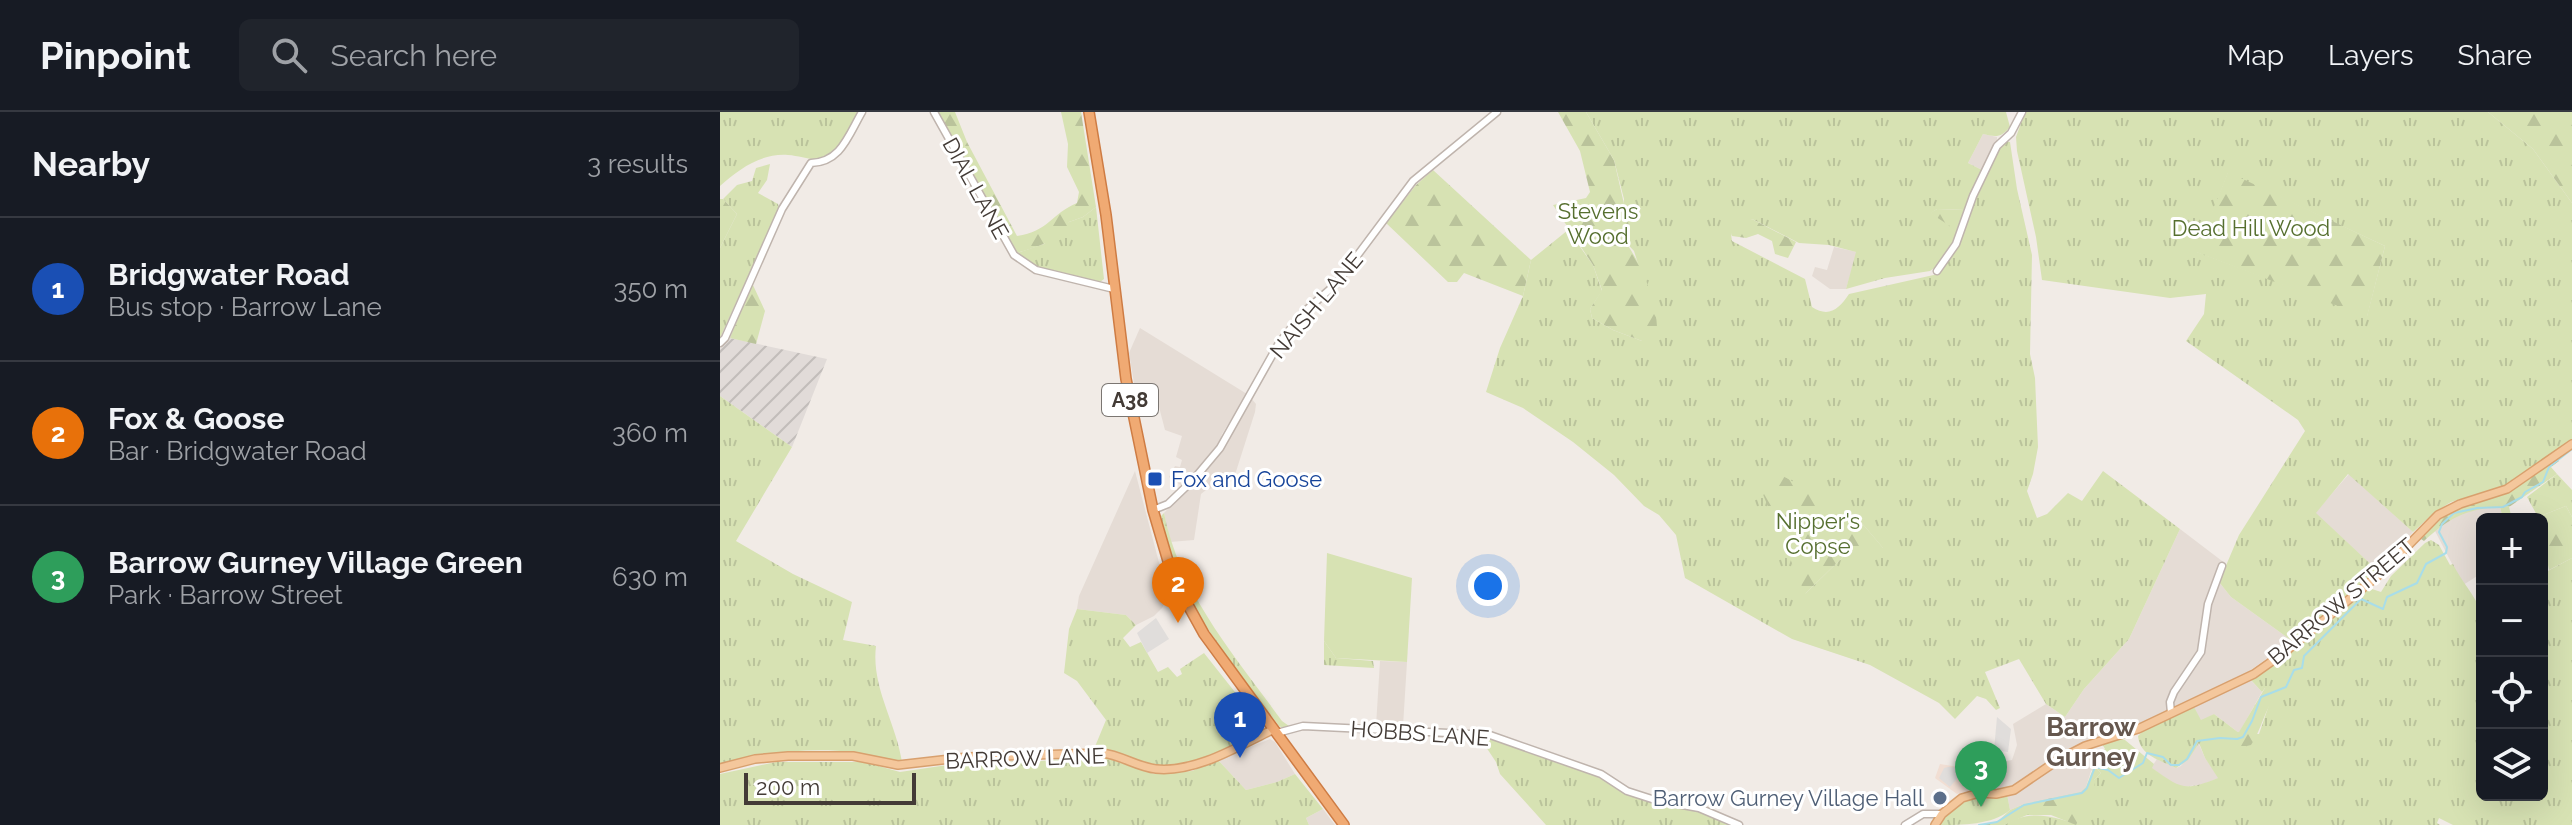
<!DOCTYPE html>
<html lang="en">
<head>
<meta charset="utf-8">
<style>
	:root { --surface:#171b24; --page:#20242c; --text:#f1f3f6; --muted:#9ea1a6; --line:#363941; --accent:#0f766e }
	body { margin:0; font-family:Raleway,sans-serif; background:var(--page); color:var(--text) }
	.controls { position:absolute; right:24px; bottom:24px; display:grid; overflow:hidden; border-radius:12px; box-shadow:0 8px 32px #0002 }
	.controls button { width:72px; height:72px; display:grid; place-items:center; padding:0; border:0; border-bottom:2px solid var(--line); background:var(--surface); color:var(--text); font:40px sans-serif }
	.scale { position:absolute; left:24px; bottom:20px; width:172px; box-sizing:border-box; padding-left:8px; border:4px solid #433b36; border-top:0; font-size:22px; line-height:28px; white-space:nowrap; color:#433b36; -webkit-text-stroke:6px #fff; paint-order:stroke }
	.you { position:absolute; left:768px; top:474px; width:28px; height:28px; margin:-20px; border:6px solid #fff; border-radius:50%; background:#1a73e8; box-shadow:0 0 0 12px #1a73e833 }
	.badge { display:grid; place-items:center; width:52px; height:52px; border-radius:50%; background:var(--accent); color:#fff; font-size:26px; font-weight:700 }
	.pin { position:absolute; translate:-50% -66px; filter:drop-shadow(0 2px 4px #0008) }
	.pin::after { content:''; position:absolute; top:42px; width:28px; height:24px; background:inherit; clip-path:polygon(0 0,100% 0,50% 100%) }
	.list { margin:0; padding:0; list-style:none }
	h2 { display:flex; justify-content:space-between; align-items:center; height:104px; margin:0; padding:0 32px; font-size:34px }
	h2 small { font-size:26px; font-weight:400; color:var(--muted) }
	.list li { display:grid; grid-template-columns:52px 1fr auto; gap:24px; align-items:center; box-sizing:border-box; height:144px; padding:0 32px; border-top:2px solid var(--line) }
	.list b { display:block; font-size:30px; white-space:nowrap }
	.list p { margin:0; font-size:26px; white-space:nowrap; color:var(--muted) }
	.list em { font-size:26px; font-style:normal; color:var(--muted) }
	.icon { flex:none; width:44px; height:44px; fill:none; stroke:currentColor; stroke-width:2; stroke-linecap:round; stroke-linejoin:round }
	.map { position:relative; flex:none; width:1852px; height:713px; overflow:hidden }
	header { display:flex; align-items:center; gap:48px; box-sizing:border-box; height:112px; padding:0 40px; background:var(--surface); border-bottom:2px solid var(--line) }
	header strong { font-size:38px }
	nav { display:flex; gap:44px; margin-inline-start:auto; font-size:28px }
	.search { width:560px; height:72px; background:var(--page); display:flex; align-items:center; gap:20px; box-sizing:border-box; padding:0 28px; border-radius:12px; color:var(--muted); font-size:30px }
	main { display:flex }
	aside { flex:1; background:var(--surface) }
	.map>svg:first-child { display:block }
	.residential { fill:#e5dcd5 }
	.commercial { fill:#f1ded3 }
	.industrial { fill:url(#industrial-furrows) }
	.grass { fill:url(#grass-tufts); fill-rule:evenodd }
	.forest { fill:url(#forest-firs) }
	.pitch { fill:#d7e2b3 }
	.parking { fill:#e0dddb }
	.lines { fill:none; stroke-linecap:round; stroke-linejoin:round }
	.stream { stroke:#a8dde9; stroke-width:2 }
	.minor-casing { stroke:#bfb4ad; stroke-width:9 }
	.major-casing { stroke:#d8a06e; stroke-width:10 }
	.highway-casing { stroke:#ce7c44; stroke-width:12 }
	.minor { stroke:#fff; stroke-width:6 }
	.major { stroke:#f4c79c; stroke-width:7 }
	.highway { stroke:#f0aa73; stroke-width:9 }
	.transit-dot { fill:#1a4fb4; stroke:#fff; stroke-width:3 }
	.service-dot { fill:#5c6f8a; stroke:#fff; stroke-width:3 }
	.labels { text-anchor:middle; stroke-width:6; stroke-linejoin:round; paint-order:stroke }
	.shield { fill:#fff; stroke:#7b7672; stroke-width:2 }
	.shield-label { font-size:20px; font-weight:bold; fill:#433b36 }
	.street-label { font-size:22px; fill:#433b36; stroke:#fff }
	.park-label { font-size:22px; fill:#566f2f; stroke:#fff }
	.transit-label { font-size:22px; fill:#164399; stroke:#fff; text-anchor:start }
	.service-label { font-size:22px; fill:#4e5e75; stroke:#fff; text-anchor:end }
	.quarter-label { font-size:26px; font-weight:bold; fill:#65574e; stroke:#fff }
</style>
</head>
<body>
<header>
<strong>Pinpoint</strong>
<div class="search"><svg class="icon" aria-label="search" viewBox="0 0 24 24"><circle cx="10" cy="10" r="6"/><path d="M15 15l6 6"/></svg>Search here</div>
<nav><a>Map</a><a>Layers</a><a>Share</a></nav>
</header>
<main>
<aside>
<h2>Nearby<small>3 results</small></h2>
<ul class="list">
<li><span class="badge" style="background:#1a4fb4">1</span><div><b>Bridgwater Road</b><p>Bus stop · Barrow Lane</p></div><em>350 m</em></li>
<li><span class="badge" style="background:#e8710a">2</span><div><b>Fox &amp; Goose</b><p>Bar · Bridgwater Road</p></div><em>360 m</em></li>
<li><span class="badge" style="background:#2e9e5b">3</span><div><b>Barrow Gurney Village Green</b><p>Park · Barrow Street</p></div><em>630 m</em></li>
</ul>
</aside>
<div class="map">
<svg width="1852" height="713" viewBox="0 0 1852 713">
	<defs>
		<pattern id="industrial-furrows" width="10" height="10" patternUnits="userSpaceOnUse" patternTransform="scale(2)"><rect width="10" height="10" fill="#e1dbd8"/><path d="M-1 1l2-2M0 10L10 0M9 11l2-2" fill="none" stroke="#c2bdba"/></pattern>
		<pattern id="grass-tufts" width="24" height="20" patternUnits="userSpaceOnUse" patternTransform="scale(2)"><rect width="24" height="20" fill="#d7e2b3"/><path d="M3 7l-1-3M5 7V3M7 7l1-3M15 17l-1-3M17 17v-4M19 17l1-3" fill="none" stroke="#bac39b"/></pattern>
		<pattern id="forest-firs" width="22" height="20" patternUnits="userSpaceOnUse" patternTransform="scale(2)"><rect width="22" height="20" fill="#d7e2b3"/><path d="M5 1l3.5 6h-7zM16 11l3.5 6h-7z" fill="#bac39b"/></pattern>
	</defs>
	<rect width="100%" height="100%" fill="#f1ebe6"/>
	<path class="residential" d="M1263 22 1277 25V30L1264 59 1248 51Z
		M1114 135 1137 140 1126 177H1110L1092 164 1095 155 1107 158Z
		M420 216 527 282 502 322 498 335 462 374 449 365 455 354 460 355 462 348 456 345 462 324 445 318 439 295 415 277 409 241Z
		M531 286 536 292 535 300 513 369 486 378 481 382 474 428 450 430 444 401 474 370Z
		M415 359 448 485 442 496 434 504 416 513 406 503 357 497 359 484Z
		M1629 362 1693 420 1657 458 1595 401Z
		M1780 395 1783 407H1762V461L1743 473 1715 419 1737 403 1758 397Z
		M1460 417 1506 452 1499 470 1511 485 1572 529 1525 562 1542 580 1519 621 1494 602 1481 609 1470 589 1419 612 1367 628 1380 651 1371 659 1366 675 1361 681 1304 692 1290 698 1287 682 1283 677 1261 678 1258 654 1292 648 1297 633 1293 612 1326 592 1345 605 1364 577 1409 527Z
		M660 549 687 550 683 614H656Z
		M550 627 555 630 575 662 557 670 526 678 498 648Z
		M1478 630 1485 646 1499 666 1481 673 1459 675 1431 656 1437 647 1456 656 1461 654Z
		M603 697 615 713H589L586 706Z"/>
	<path class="commercial" d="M1220 652 1257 658 1260 676 1237 682 1215 666Z"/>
	<path class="industrial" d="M10 226 107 247 72 335 0 284V237Z"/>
	<path class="grass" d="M0 0H139C132 13 124 34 111 43 98 52 83 44 68 43 41 41 19 57 0 74Z
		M866 0H1286L1290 15C1281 26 1276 25 1263 22L1248 51 1264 59 1247 98 1217 97 1211 101 1231 114 1237 125 1218 153 1210 159 1165 166 1126 177 1136 140 1109 133 1079 131 1032 107 1011 122 1012 129 1085 167 1092 195C1109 206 1119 197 1129 182L1218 162C1238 139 1245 115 1255 87 1262 69 1271 52 1279 34L1285 29 1290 30 1297 77 1312 143 1310 242 1315 266 1318 335 1313 362 1307 379 1317 406 1327 402 1348 381 1362 389 1383 359 1460 417 1409 527 1364 577 1345 605 1326 592 1299 547 1265 560 1280 596 1276 598 1266 587 1257 584 1235 607 1219 591 1150 553 1072 527 965 466 956 423 939 403 924 394 894 363 853 330 803 296 766 280 780 236 803 184 811 148 848 118 873 153 882 179 870 197 872 206 893 218 922 229 921 161 914 139 901 125 904 87 894 48ZM1135 403 1163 436 1131 437 1085 482Z
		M1305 0H1768L1813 37 1852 91V328L1786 374 1731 390 1715 400 1693 420 1628 362 1596 401 1657 458 1572 529 1511 485 1499 470 1519 423 1585 319 1578 308 1466 229 1484 202 1486 182 1450 186 1322 168 1316 125 1297 39 1296 25ZM1508 61 1665 134 1647 204 1477 140Z
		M50 52 47 68 38 81 58 92 59 96 0 226V136L17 102 3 87 17 73 32 69 36 56Z
		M376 95 384 167 380 170 324 157 314 153 297 141 324 132 349 110 363 105Z
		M0 284 72 335 16 429 73 462 132 490 123 528 156 534C151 575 176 610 182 650 165 648 149 642 132 640 89 635 42 641 0 653Z
		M1837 362 1852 378V405L1846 394 1818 405 1807 385Z
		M444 401C460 482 515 544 562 609L569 614 563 616 559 614C525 568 486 521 461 470 451 449 446 427 441 404Z
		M1711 428 1719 433 1730 453 1733 452C1740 467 1758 488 1762 501V683H1822V462L1852 446V713H1733L1719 706 1717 711 1720 713H1284C1309 698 1330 703 1356 712L1374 668 1381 661 1374 654 1379 651 1376 645 1379 644 1378 640 1385 637 1381 630 1400 626 1405 628 1434 652 1432 656C1461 676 1463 680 1498 666L1485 646 1479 631 1468 648 1456 656C1440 648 1420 644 1418 624L1426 616 1474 595 1481 608 1494 602 1519 621 1539 622 1549 593 1545 576 1542 580 1531 568 1584 530 1649 476 1661 480 1671 464 1705 431Z
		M357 497 406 503 416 513 403 526 410 535 421 530 438 560 448 555 457 565 462 562 460 557 484 541 541 613C517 634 466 659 433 653 412 650 396 636 374 637L386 608 357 569 344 561 349 517Z
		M604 529 616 546 653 549 654 556 604 553Z
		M752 626 774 627 873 662 909 684 972 697 1011 713H826L780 662 776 650 766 635Z
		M366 645 386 646 434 662 472 659 498 648 526 678 557 670 575 662 603 697 586 706 589 713H0V662L56 650H144L180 660 241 651 321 649Z
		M1287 682 1290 698C1272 713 1243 713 1218 713 1234 684 1258 684 1287 682Z"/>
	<path class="forest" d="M217 0H235L247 30 297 124C328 120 332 101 357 91L359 80 347 55 348 32 341 0H361L376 95 363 105 349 110C341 129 316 135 297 141Z
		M838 0H866L894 48 909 114 901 125C920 146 939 193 937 222L922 229 893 218 872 206 870 197 882 178 873 153 833 93 866 86 870 80 860 39Z
		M1768 0H1852V91L1813 37Z
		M713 58 811 148 803 184 744 161 737 170H728L666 111 696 73Z
		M1508 60 1665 134 1647 205 1476 140Z
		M0 87H3L17 102 0 136Z
		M1217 97 1247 98 1237 125 1230 114 1210 101Z
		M1032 107 1076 130 1068 146 1055 142 1052 129 1038 122 1026 126 1012 124 1011 122 1015 114Z
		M32 171 45 199 36 232 10 226Z
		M1836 346 1839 349 1831 355 1837 362 1789 395 1792 407H1783L1780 395C1746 397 1729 406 1704 429L1701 427 1727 401 1754 390 1785 382Z
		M1044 354 1135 403 1164 437H1131L1085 482 1036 366Z
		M1846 394 1852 405V446L1829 458 1822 423V407L1818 405Z
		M1545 576 1556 584C1544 598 1542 617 1531 633L1518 636 1500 629 1501 622 1519 620Z
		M1374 654 1381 661 1374 668 1375 677 1356 713 1331 703H1307L1284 713H1258L1277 710 1290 698 1304 692 1361 680 1366 675Z"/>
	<path class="pitch" d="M607 441 692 466 687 550 616 546 604 529Z"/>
	<path class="parking" d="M436 506 449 527 427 541 417 521Z
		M1277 605 1291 617 1288 640 1274 638Z
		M1224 656 1228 655 1246 656 1230 675 1219 666Z"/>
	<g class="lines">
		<path class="stream" d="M1259 713 1277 710 1304 693 1362 681 1367 676 1375 655 1388 658 1399 666 1423 651 1427 641 1443 645 1451 653H1459L1467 647 1477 629 1500 626 1517 627 1523 625 1532 609 1541 585 1566 575 1574 558 1582 556 1584 544 1641 487 1663 497 1667 485 1697 471 1706 452 1726 441 1727 435 1719 420 1722 412 1734 401 1757 396 1783 395 1802 385 1805 380 1823 370 1829 355 1852 337"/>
		<g class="minor-casing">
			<path id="minor" d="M214 0 294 143 316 158 394 177
				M1217 159 1236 132 1253 84 1277 34 1291 21 1302 0
				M0 231 5 226 62 97 91 51C121 50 128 24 142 0
				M433 398 448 392 474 367 500 336 559 231 584 200 616 172 693 69 777 0
				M1451 601 1450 590 1454 580 1481 540 1488 492 1502 454
				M557 621 583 614 770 623 881 662 907 679 935 688 979 696 1019 713
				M1185 713 1203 702H1222"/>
		</g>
		<g class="major-casing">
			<path id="major" d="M0 656 35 647 68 644H133L178 653 248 645 382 641C401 643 417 655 436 657 476 661 519 634 554 617
				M1215 713 1222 702 1242 686 1259 681 1276 682 1294 678 1338 648 1365 634 1418 617 1534 562 1565 540 1660 462 1718 403 1740 392 1787 377 1852 332"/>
		</g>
		<g class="highway-casing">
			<path id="highway" d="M369 0 386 103 406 267 433 398 453 466 484 522 624 713"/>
		</g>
		<use href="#minor" class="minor"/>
		<use href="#major" class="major"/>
		<use href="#highway" class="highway"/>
	</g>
	<rect class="transit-dot" x="427" y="359" width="16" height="16" rx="4"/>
	<circle class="service-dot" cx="1220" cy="686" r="8"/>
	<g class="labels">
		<rect class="shield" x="382" y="272" width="56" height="32" rx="6"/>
		<g class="shield-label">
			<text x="410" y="295">A38</text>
		</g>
		<g class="street-label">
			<text transform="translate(256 76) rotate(61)" y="8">DIAL LANE</text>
			<text transform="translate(596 193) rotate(-50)" y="8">NAISH LANE</text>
			<text transform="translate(1621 489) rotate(-40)" y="8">BARROW STREET</text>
			<text transform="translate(700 621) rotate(4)" y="8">HOBBS LANE</text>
			<text transform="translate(305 646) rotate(-2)" y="8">BARROW LANE</text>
		</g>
		<g class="park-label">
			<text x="878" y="107">Stevens<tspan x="878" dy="25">Wood</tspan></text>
			<text x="1531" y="124">Dead Hill Wood</text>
			<text x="1098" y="417">Nipper's<tspan x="1098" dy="25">Copse</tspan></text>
		</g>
		<g class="transit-label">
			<text x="451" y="375">Fox and Goose</text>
		</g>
		<g class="service-label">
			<text x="1204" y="694">Barrow Gurney Village Hall</text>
		</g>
		<g class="quarter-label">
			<text x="1371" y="624">Barrow<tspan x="1371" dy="30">Gurney</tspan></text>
		</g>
	</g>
</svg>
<div class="controls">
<button>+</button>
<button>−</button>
<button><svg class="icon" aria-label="locate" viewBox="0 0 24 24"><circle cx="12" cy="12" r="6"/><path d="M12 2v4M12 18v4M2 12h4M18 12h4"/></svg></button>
<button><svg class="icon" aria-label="layers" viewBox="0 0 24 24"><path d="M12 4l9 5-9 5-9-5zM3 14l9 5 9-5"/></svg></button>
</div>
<div class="scale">200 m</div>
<div class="you"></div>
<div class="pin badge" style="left:520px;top:646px;background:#1a4fb4">1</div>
<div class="pin badge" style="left:458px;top:511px;background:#e8710a">2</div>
<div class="pin badge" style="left:1261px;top:695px;background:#2e9e5b">3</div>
</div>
</main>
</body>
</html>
